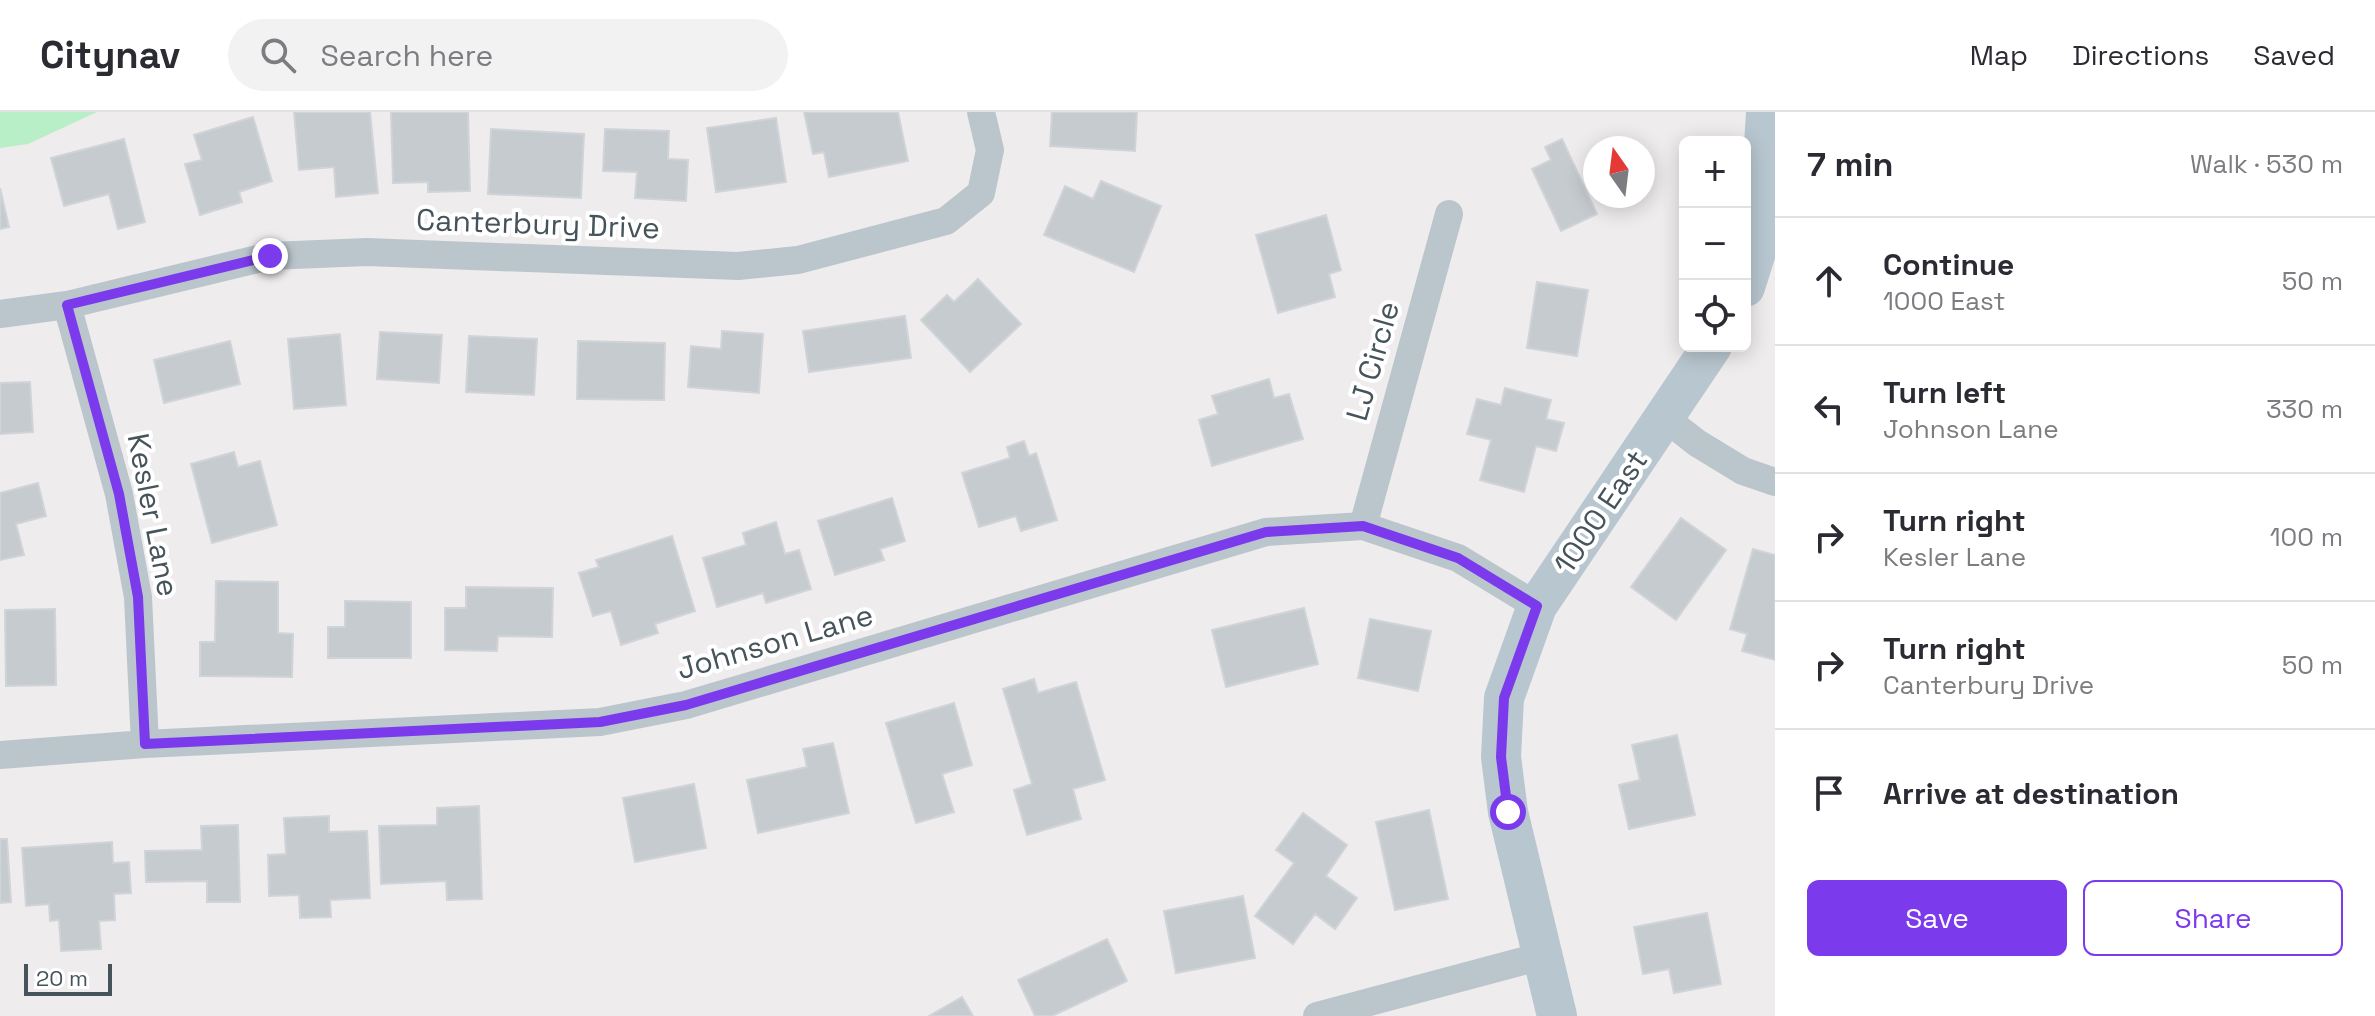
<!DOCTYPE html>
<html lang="en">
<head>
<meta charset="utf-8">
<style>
	:root { --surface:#fff; --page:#f2f2f3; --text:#2b2b33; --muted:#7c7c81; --line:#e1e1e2; --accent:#7c3aed }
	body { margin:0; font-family:"Space Grotesk",sans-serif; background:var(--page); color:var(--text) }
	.controls { position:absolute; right:24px; top:24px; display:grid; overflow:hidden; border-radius:12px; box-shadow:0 4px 20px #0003 }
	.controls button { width:72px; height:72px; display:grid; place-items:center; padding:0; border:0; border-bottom:2px solid var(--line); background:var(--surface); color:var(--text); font:40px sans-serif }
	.compass { position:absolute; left:1583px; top:24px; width:72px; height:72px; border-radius:50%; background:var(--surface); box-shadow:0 4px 20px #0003; rotate:346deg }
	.scale { position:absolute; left:24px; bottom:20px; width:88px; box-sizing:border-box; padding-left:8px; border:4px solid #45535a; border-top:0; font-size:22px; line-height:28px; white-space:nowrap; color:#45535a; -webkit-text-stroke:6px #fff; paint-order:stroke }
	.stop { position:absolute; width:24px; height:24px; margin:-18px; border:6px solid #7c3aed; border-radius:50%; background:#fff }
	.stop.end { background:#7c3aed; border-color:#fff; box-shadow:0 2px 8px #0008 }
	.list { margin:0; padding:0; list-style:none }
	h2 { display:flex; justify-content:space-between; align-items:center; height:104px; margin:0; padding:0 32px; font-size:34px }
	h2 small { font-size:26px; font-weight:400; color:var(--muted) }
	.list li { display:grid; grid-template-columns:52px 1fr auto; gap:24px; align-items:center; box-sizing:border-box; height:128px; padding:0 32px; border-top:2px solid var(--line) }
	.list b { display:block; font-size:30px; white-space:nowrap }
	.list p { margin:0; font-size:26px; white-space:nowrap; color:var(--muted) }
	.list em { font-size:26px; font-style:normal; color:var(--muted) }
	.actions { display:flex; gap:16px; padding:24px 32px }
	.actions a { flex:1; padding:18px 0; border:2px solid var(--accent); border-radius:12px; text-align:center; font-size:28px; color:var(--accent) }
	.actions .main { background:var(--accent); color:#fff }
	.icon { flex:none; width:44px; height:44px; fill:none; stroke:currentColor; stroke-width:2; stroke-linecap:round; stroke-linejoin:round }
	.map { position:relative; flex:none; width:1775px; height:904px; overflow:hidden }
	header { display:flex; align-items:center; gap:48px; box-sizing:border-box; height:112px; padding:0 40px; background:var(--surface); border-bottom:2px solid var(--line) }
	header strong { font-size:38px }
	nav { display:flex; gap:44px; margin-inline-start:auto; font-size:28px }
	.search { width:560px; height:72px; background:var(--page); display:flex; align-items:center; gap:20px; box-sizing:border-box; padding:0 28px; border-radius:44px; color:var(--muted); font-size:30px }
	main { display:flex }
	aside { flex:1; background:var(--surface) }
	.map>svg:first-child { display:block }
	.green { fill:#b9efc7 }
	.building { fill:#c6cbd0; stroke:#d0d4d8; stroke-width:2 }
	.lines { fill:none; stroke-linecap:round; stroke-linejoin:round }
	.street { stroke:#bac6cc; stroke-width:28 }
	.secondary { stroke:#b8c6cf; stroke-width:40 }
	.route { stroke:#7c3aed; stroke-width:10 }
	.labels { text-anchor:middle; stroke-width:8; stroke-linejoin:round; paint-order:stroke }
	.street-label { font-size:30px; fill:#45535a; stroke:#fff }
</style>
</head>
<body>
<header>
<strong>Citynav</strong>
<div class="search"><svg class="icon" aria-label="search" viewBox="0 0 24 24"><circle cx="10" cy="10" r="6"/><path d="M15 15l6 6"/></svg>Search here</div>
<nav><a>Map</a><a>Directions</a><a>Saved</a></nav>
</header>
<main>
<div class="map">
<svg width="1775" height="904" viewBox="0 0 1775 904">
	<rect width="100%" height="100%" fill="#efeced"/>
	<path class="green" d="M0 0H97L28 32 0 36Z"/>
	<path class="building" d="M294 0H370L378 81 336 85 334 55 299 58Z
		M391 0H468L470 79 428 80V70L393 71Z
		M804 0H898L908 49 829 65 824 40 813 42Z
		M1052 0H1137L1135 39 1050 34Z
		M253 5 272 69 239 80 242 90 200 103 185 52 202 48 194 23Z
		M776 6 786 70 716 80 707 16Z
		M491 17 584 22 581 86 488 82Z
		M605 17 669 19 668 47 688 48 686 89 635 86 637 60 603 59Z
		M124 27 145 110 118 117 109 82 64 94 51 46Z
		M1562 27 1597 102 1561 119 1532 57 1551 48 1545 35Z
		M1101 69 1161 94 1134 160 1044 123 1065 74 1093 87Z
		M0 76 9 115 0 117Z
		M1326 103 1341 158 1329 162 1335 185 1278 201 1256 123Z
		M978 167 1021 212 970 260 921 208 947 183 954 190Z
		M1537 170 1588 178 1577 244 1527 236Z
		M905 204 911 246 809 260 803 219Z
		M722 219 763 222 759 281 688 275 691 234 721 237Z
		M380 220 442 223 439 271 377 267Z
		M340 222 346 293 294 297 288 227Z
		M469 224 537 227 534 283 466 280Z
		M230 229 240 272 164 291 154 248Z
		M578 229 665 231 664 288 577 287Z
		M1269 267 1274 286 1289 282 1303 327 1212 354 1199 308 1218 302 1212 284Z
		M30 270 33 320 0 322V271Z
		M1505 276 1551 288 1546 307 1564 311 1556 339 1536 334 1524 380 1480 368 1491 328 1467 322 1477 287 1501 293Z
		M1024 329 1029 344 1036 341 1057 408 1021 419 1016 404 979 415 962 361 1010 346 1007 335Z
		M234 340 238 355 260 349 277 413 212 431 191 352Z
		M38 371 46 404 16 412 24 443 0 448V381Z
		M892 386 905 429 880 437 884 448 835 463 818 409Z
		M1681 406 1726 438 1676 508 1631 475Z
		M776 410 785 442 799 438 811 477 766 491 763 481 717 495 703 446 746 433 743 421Z
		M672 424 695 499 655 512 658 521 621 533 611 499 593 504 579 461 599 455 596 448Z
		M1753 437 1775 443V548L1742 539 1747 522 1730 517Z
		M216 469 278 470V521L293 522 292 565 200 564V530H215Z
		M466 475 553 476 552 525 498 524 497 539 445 538V496H466Z
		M345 489 411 490V546H328V515H345Z
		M1304 496 1318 552 1226 575 1212 518Z
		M55 497 56 573 6 574 5 498Z
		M1370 507 1431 519 1418 579 1358 566Z
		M1034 567 1038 581 1076 570 1105 668 1073 677 1081 707 1027 723 1014 678 1032 672 1003 577Z
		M954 591 972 653 942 662 954 700 916 711 886 611Z
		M1677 623 1695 703 1629 717 1619 673 1640 668 1632 633Z
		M833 631 849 701 758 721 747 668 807 655 803 637Z
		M694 672 706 736 635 750 623 686Z
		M479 694 482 787 447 788 446 769 381 772 379 714 437 713V696Z
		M1429 698 1448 787 1395 798 1376 710Z
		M1303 701 1347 733 1326 764 1357 786 1335 817 1315 802 1293 832 1255 804 1294 751 1276 738Z
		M329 704V720L367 719 370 786 330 788 331 805 300 806 299 783 269 784 268 743 286 742 284 706Z
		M238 713 240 790H207V769L146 770 145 739 202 738 201 714Z
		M0 727H7L11 790 0 791Z
		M112 730 113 751 129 750 131 781 114 782 115 808 99 809 101 837 61 839 59 808 50 809 49 792 26 794 22 736Z
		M1243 784 1255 846 1176 861 1164 799Z
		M1707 801 1721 872 1674 881 1669 857 1643 862 1634 815Z
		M1107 827 1127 869 1052 904H1035L1018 868Z
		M962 885 973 904H929Z"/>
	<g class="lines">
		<path class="street" d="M67 193 119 382 138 485 145 632
			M0 202 67 193 270 144 367 140 738 154 798 148 946 109 981 81 990 38 981 0
			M1665 306 1697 331 1743 359 1775 370
			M1363 414 1449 102
			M0 643 145 632 600 610 686 593 1266 420 1363 414 1458 446 1537 494
			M1317 904 1542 844"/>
		<path class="secondary" d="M1745 175 1758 134 1766 0
			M1557 904 1508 700 1501 645 1504 586 1537 494 1712 234"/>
	</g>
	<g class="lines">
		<path class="route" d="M270 144 67 193 119 382 138 485 145 632 600 610 686 593 1266 420 1363 414 1458 446 1537 494 1504 586 1501 645 1508 700"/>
	</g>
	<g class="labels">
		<g class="street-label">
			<text transform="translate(538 112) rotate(2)" y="10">Canterbury Drive</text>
			<text transform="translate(1373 249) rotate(-74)" y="10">LJ Circle</text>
			<text transform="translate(1601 400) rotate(-56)" y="10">1000 East</text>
			<text transform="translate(153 403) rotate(79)" y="10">Kesler Lane</text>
			<text transform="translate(775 530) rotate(-16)" y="10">Johnson Lane</text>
		</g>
	</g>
</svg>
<div class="controls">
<button>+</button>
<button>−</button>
<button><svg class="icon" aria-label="locate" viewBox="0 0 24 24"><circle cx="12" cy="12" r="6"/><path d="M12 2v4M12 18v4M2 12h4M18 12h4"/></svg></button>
</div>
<svg class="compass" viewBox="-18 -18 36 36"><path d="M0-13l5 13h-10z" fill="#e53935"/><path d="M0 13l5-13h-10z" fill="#7c7c81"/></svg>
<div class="scale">20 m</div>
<div class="stop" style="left:1508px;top:700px"></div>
<div class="stop end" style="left:270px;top:144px"></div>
</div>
<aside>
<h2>7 min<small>Walk · 530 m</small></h2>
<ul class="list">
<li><svg class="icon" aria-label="ahead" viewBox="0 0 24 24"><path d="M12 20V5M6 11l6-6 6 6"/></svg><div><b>Continue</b><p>1000 East</p></div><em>50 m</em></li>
<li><svg class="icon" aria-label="left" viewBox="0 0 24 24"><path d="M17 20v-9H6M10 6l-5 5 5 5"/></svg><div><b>Turn left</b><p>Johnson Lane</p></div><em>330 m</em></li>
<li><svg class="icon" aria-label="right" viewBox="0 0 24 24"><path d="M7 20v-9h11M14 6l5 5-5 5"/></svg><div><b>Turn right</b><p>Kesler Lane</p></div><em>100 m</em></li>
<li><svg class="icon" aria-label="right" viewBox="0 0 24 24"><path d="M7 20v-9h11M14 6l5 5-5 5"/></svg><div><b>Turn right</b><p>Canterbury Drive</p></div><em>50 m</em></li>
<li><svg class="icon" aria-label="arrive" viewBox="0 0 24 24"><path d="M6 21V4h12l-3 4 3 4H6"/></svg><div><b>Arrive at destination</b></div></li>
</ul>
<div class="actions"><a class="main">Save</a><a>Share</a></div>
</aside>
</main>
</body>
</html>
